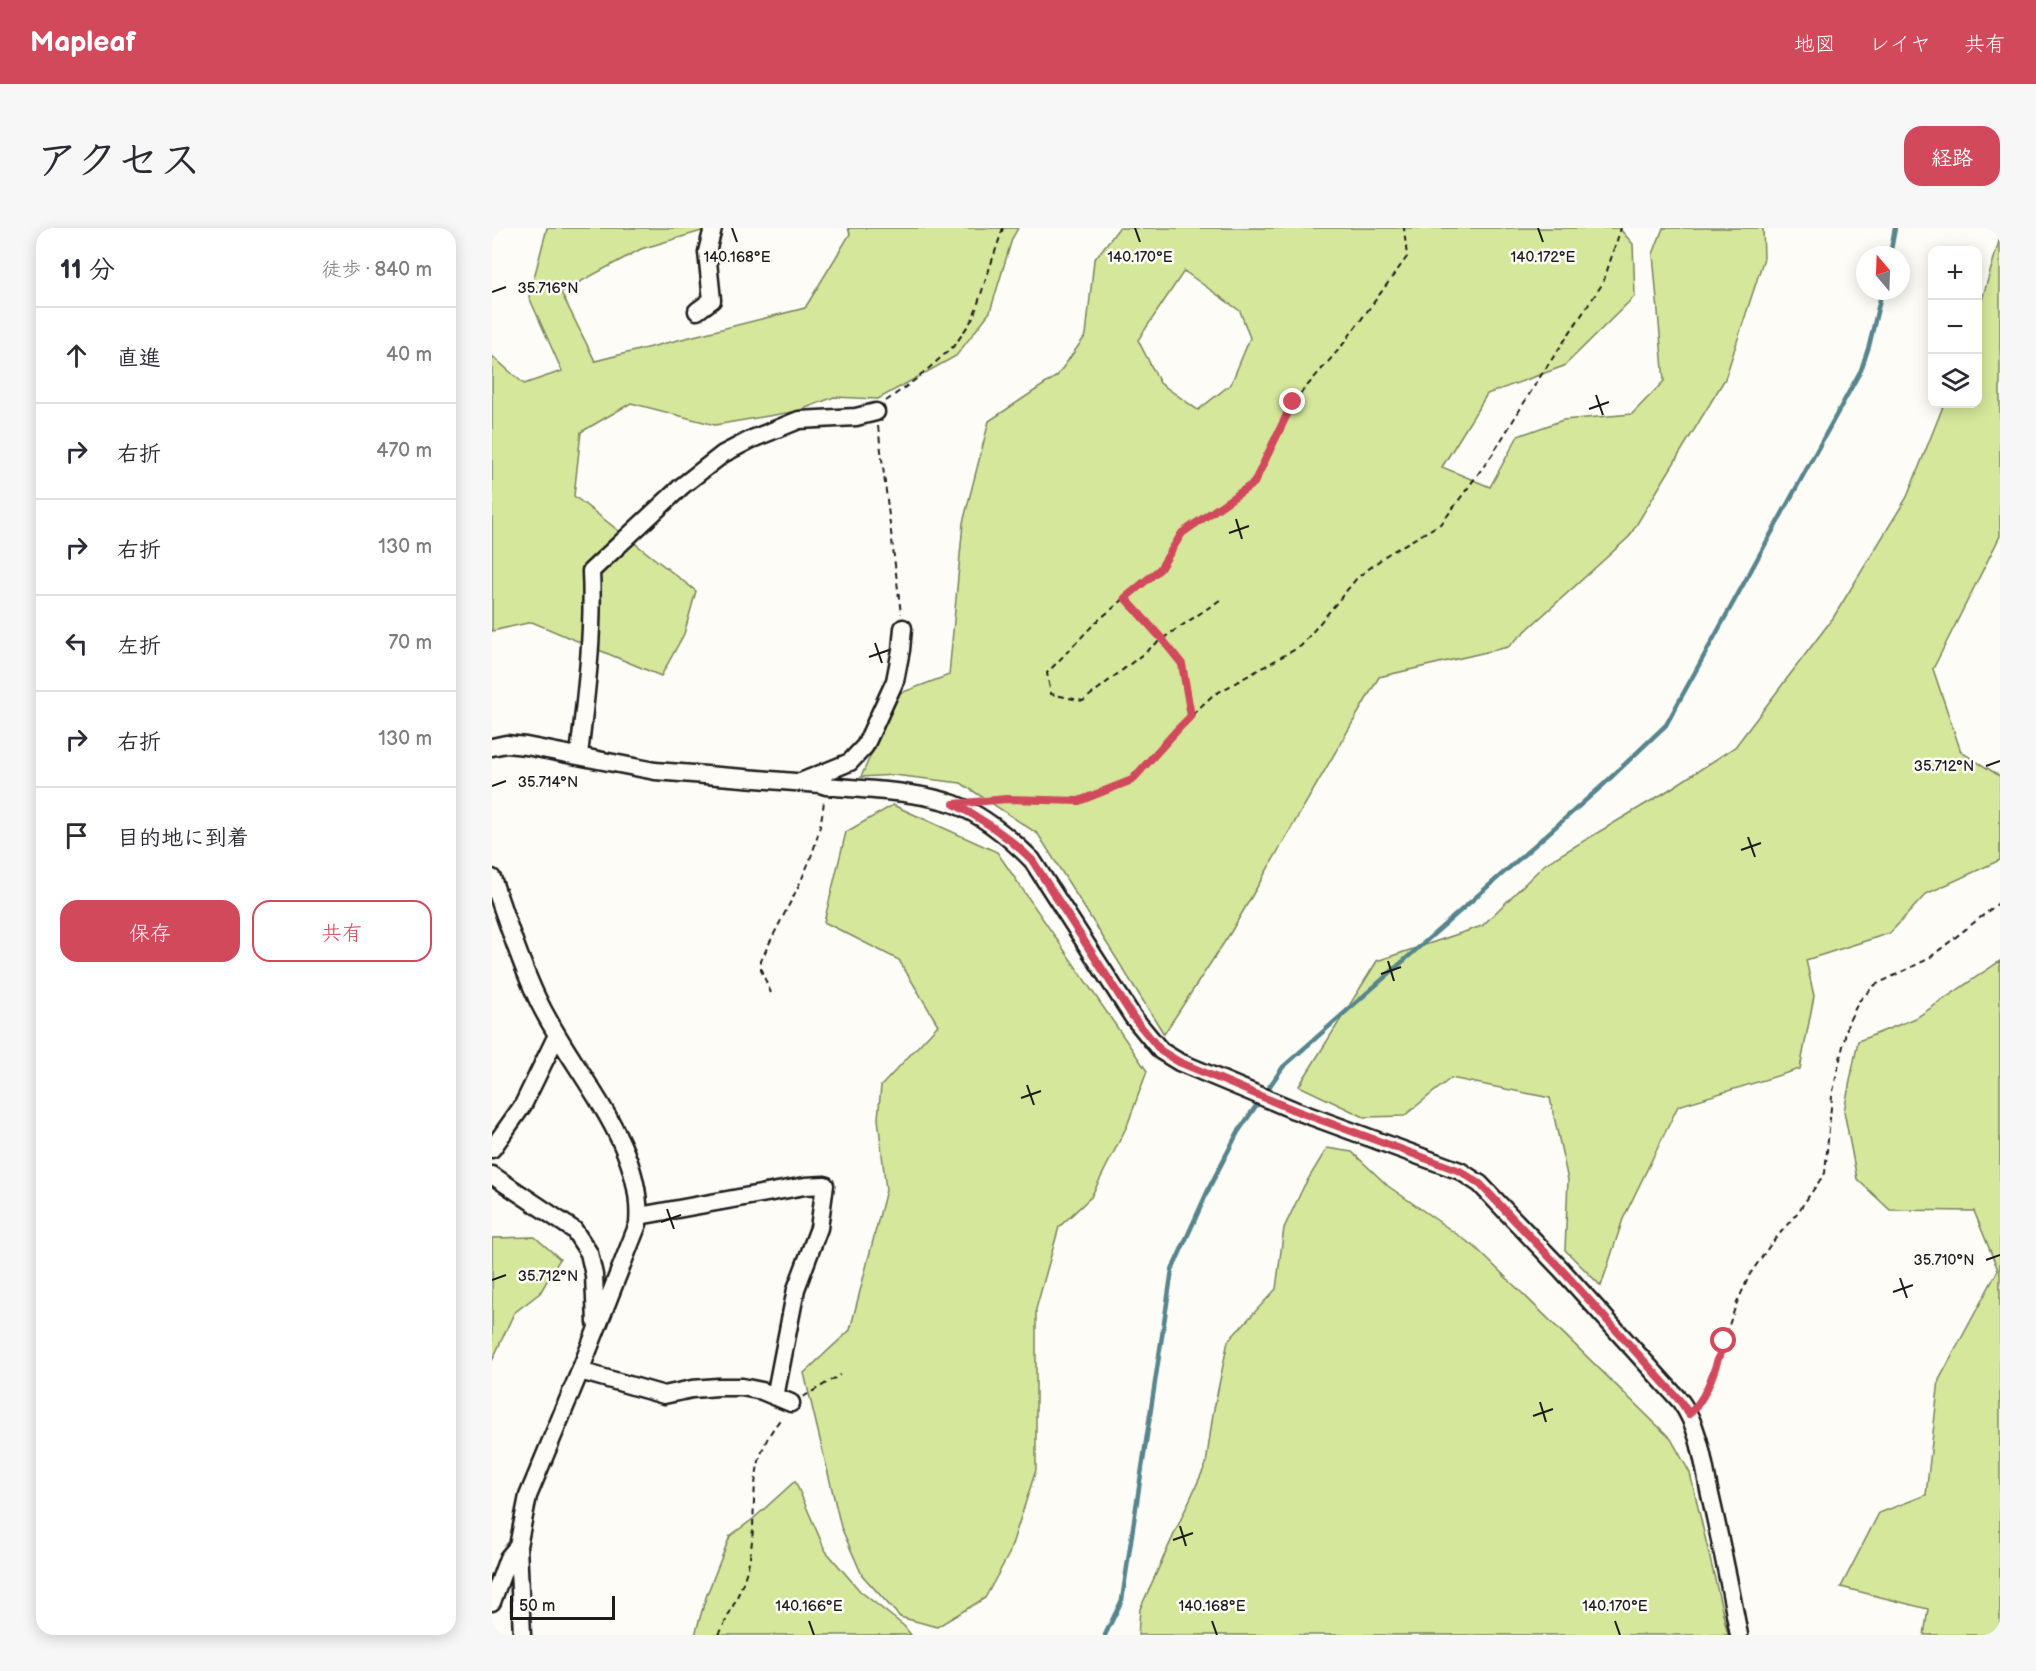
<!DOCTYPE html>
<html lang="ja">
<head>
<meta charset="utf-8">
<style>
	:root { --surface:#fff; --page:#f7f7f7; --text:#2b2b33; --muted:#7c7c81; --line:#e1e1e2; --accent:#d1495b }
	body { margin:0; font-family:"Balsamiq Sans","Klee One",sans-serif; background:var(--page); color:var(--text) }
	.controls { position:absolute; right:18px; top:18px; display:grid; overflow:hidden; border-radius:12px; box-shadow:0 3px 15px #0003 }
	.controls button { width:54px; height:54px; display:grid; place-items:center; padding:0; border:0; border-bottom:2px solid var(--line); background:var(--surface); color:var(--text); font:30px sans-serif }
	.compass { position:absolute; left:1364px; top:18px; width:54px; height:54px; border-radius:50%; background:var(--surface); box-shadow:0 3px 15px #0003; rotate:341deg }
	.scale { position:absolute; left:18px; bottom:15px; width:105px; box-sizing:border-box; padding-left:6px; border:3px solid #1c1c1c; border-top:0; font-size:16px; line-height:21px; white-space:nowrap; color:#1c1c1c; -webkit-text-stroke:4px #fdfcf7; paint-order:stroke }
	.stop { position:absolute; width:18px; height:18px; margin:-14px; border:4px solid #d1495b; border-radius:50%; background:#fff }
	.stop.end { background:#d1495b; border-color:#fff; box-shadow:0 2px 6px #0008 }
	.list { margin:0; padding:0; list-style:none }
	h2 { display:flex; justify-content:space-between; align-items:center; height:78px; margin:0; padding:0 24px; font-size:26px }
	h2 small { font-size:20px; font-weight:400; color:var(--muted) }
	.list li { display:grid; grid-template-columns:39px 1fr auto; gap:18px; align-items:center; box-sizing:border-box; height:96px; padding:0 24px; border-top:2px solid var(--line) }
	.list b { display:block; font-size:22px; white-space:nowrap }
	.list em { font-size:20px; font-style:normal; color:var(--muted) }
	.actions { display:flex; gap:12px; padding:18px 24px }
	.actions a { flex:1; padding:14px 0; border:2px solid var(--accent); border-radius:18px; text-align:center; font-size:21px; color:var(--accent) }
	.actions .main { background:var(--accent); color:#fff }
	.icon { flex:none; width:33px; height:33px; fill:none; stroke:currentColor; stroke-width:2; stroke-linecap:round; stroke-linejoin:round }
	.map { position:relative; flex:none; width:1508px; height:1407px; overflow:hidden; border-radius:18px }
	header { display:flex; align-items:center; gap:36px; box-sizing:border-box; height:84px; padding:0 30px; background:var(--accent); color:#fff }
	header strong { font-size:28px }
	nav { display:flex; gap:33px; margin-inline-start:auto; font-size:21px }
	.intro { display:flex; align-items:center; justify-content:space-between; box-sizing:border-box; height:144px; padding:0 36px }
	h1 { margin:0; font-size:42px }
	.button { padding:15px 27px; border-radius:18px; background:var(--accent); color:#fff; font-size:21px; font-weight:700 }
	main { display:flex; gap:36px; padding:0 36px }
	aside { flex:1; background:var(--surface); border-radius:18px; box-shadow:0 3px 15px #0003 }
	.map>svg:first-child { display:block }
	.green { fill:#d5e79b; stroke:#78825c; stroke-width:1.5; fill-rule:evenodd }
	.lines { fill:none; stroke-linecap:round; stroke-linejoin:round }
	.stream { stroke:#56858d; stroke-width:4.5 }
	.minor-casing { stroke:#1c1c1c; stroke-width:21 }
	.path { stroke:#1c1c1c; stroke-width:2; stroke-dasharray:6 4.5; stroke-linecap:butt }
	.minor { stroke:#fdfcf7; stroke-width:16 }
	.route { stroke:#d1495b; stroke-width:8 }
	.ticks { fill:none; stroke:#1c1c1c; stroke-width:2 }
	.ticks-label { font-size:15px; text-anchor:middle; fill:#1c1c1c; stroke:#fdfcf7; stroke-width:5; stroke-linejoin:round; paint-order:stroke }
</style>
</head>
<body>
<header>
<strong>Mapleaf</strong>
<nav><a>地図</a><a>レイヤ</a><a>共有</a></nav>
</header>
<div class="intro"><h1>アクセス</h1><a class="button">経路</a></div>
<main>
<aside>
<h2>11 分<small>徒歩 · 840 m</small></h2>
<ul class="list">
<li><svg class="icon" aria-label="ahead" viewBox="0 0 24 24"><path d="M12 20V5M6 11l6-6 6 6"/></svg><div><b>直進</b></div><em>40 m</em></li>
<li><svg class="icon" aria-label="right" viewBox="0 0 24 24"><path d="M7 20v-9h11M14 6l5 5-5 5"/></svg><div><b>右折</b></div><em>470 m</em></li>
<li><svg class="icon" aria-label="right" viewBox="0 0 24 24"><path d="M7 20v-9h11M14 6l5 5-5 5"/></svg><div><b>右折</b></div><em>130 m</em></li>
<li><svg class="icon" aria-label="left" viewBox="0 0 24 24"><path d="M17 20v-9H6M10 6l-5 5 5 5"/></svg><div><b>左折</b></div><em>70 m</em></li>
<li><svg class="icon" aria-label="right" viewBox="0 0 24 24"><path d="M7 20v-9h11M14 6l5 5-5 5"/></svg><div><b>右折</b></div><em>130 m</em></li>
<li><svg class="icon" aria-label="arrive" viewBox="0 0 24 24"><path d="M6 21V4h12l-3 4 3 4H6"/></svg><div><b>目的地に到着</b></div></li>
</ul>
<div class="actions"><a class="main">保存</a><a>共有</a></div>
</aside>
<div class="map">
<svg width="1508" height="1407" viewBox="0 0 1508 1407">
	<rect width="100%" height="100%" fill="#fdfcf7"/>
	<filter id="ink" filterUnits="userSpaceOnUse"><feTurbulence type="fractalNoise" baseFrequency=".0167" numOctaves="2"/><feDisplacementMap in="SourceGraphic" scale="12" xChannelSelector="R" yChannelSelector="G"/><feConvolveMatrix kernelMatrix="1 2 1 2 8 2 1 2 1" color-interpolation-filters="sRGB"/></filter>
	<g filter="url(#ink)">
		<path class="green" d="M55 0H210V3L149 21 69 64 103 133 313 80 358 6 356 0H526L520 11 498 84 464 128 386 171 342 169 306 183 223 197 139 175 89 204 82 268 204 363 192 406 169 448 40 394 0 403V128L32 156 70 143 37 69Z
			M627 0H1127L1141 16 1143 68 1072 138 995 166 950 239 998 259 1026 208 1071 192 1140 186 1172 153 1161 26 1171 0H1271L1272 30 1233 151 1137 309 1016 419 887 449 739 704 672 806 546 606 469 555 402 547 369 549 406 466 457 447 471 295 497 193 565 148 594 107 602 32ZM692 43 748 83 758 110 739 156 706 182 668 155 646 112Z
			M1508 10V308L1441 441 1469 524 1508 548V632L1434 666 1398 705 1314 732 1322 768 1308 841 1186 878 1131 991 1109 1058 1073 1022 1076 952 1058 870 959 850 912 888 872 889 807 858 885 733 990 698 1053 636 1172 565 1243 519 1341 390 1415 269 1452 176H1486V85Z
			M401 577 505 624 655 843 635 898 599 969 567 999 544 1081V1242L517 1326 493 1370 445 1399 408 1389 370 1347 349 1299 312 1145 358 1102 394 962 386 890 389 858 446 797 407 732 332 694 354 604Z
			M1508 733V1407H1432L1436 1381 1349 1359 1387 1285 1434 1267 1447 1152 1506 1042 1482 983 1398 982 1365 951 1352 883 1366 813 1424 790Z
			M835 920 860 924 896 958 983 1019 1179 1211 1198 1245 1236 1407H646L648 1381 714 1236 721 1186 736 1113 784 1061 792 1000 812 958Z
			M43 1009 68 1031 48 1065 22 1085 0 1133V1010Z
			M303 1253 333 1322 368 1363 412 1398 419 1407H203L214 1369 238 1308 261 1291Z"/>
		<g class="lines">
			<path class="stream" d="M1398 27 1403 0
				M773 865 791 839 1111 557 1174 497 1369 142 1377 118 1390 63
				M613 1407 630 1372 680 1042 718 958 746 904 768 872"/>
			<g class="minor-casing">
				<path id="minor" d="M205 83 220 72 215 24 221 0
					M0 519 14 516 34 518 163 543 328 556 334 558C372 562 427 563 462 576 491 587 518 610 540 632L641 789 669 823 687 834 802 882 968 943 988 956 1069 1041 1189 1174C1207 1199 1211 1232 1217 1262 1228 1310 1238 1358 1247 1407
					M87 527C94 466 102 405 99 343L190 258 231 226 260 211 307 192 364 189 384 184
					M311 553 358 534 373 518 403 453 409 422 411 400
					M0 650C14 690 27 732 45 770 78 842 153 914 146 996L88 1143 36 1268 26 1318 30 1407
					M0 921 31 877 65 807
					M0 947 82 1002 97 1025 102 1047 104 1095
					M147 988 313 958 333 957 327 1000 304 1061 283 1169
					M88 1143 172 1167 200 1161 226 1159H250L270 1163 299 1175
					M0 1374 16 1330 26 1318"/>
			</g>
			<path class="path" d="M394 173 427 149 463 117 481 90 511 0
				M386 198 409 386
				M633 370 670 411 690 436 699 488
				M728 372 670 411 591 473 559 466 555 445 603 395 668 341 690 305 762 255 801 174 849 119 915 29 912 0
				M492 573 514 571 587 573 640 552 687 499 720 468 809 418 865 350 896 326 950 295 1000 227 1046 152 1111 55 1129 0
				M279 765 269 742V733C294 677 326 636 332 572
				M311 1169 348 1147
				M1208 1175 1212 1169 1244 1077 1258 1046 1279 1016 1306 984 1333 945 1340 868 1356 795 1367 773 1383 757 1436 731 1508 674
				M227 1407C240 1379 256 1352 259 1321 264 1286 258 1249 273 1216 277 1206 284 1197 290 1189"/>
			<use href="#minor" class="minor"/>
		</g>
	</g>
	<g class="lines" filter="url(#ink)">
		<path class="route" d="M801 174 762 255 690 305 668 341 633 370 670 411 690 436 699 488 687 500 640 552 587 573 514 571 462 576C491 591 517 609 540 632L641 789 669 823 687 834 802 882 968 943 988 956 1069 1041 1189 1174 1197 1186C1217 1168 1223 1138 1232 1113"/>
	</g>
	<path class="ticks" d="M240 0 245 14M643 0 648 14M1046 0 1051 14M0 64 14 59M1104 167 1111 187M1097 181 1117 174M744 291 750 311M737 305 757 298M383 415 390 435M377 429 397 422M1494 538 1508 533M0 558 14 553M1256 609 1263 629M1249 622 1269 615M896 733 902 753M889 746 909 739M535 857 542 877M529 870 549 863M175 981 182 1001M169 994 189 987M1494 1032 1508 1027M1408 1050 1415 1070M0 1052 14 1047M1401 1064 1421 1057M1048 1174 1054 1194M1041 1188 1061 1181M688 1298 694 1318M681 1312 701 1305M317 1393 322 1407M720 1393 725 1407M1123 1393 1128 1407"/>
	<g class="ticks-label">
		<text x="1051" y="34">140.172°E</text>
		<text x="245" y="34">140.168°E</text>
		<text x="648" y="34">140.170°E</text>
		<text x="56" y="65">35.716°N</text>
		<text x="1452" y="543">35.712°N</text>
		<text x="56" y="559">35.714°N</text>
		<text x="1452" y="1037">35.710°N</text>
		<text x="56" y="1053">35.712°N</text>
		<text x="317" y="1383">140.166°E</text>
		<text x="720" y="1383">140.168°E</text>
		<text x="1123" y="1383">140.170°E</text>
	</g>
</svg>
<div class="controls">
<button>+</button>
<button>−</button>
<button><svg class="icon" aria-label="layers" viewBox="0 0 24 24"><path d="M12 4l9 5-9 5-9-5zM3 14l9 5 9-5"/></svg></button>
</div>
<svg class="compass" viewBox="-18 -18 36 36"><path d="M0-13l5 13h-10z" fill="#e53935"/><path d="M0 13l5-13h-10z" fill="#7c7c81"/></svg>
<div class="scale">50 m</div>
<div class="stop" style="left:1232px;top:1113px"></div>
<div class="stop end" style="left:801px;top:174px"></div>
</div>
</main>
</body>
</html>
